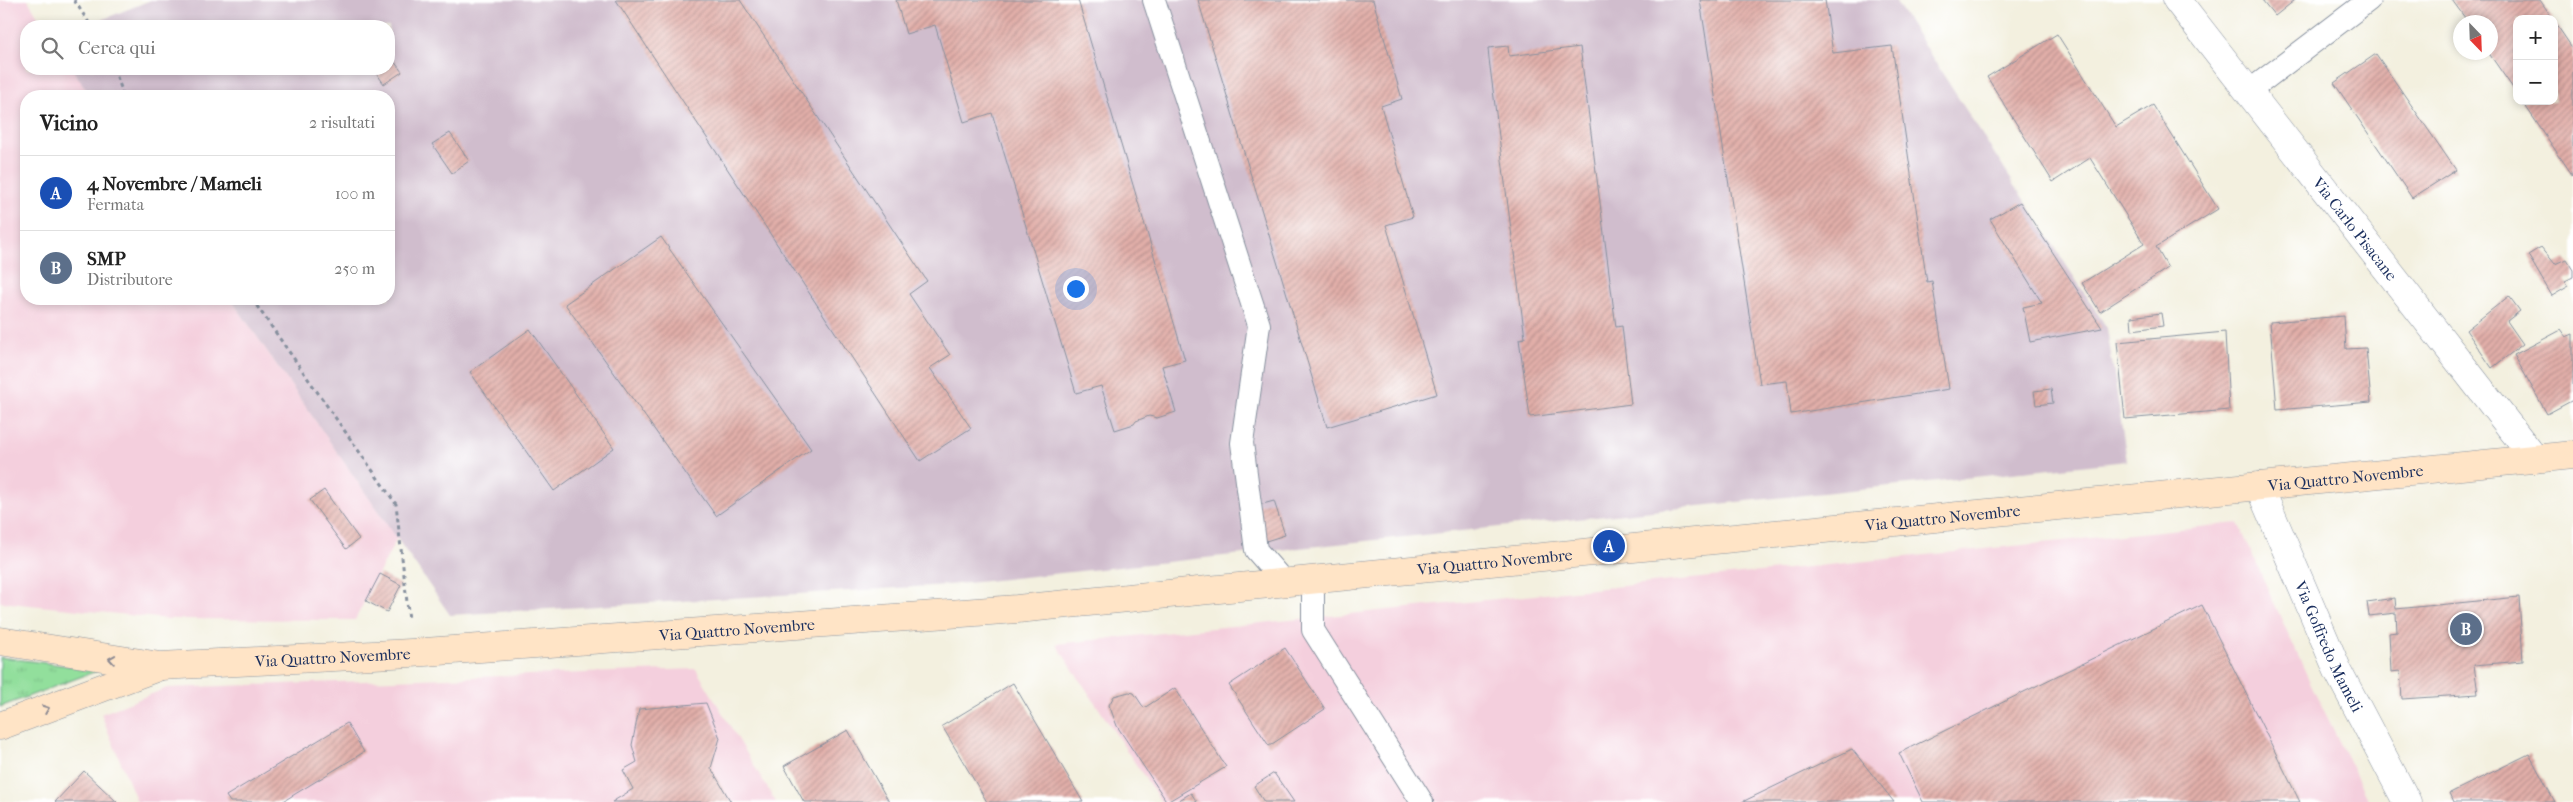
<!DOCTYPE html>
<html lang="it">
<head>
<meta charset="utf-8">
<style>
	:root { --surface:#fff; --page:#f2f2f2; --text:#222; --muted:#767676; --line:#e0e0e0; --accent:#0b8043 }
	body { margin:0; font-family:"IM FELL French Canon",serif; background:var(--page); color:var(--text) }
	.controls { position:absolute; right:15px; top:15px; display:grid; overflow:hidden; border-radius:10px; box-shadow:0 2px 8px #0003 }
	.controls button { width:45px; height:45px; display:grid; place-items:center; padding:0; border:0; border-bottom:1px solid var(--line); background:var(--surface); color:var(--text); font:25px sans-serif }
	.compass { position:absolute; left:2453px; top:15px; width:45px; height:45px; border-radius:50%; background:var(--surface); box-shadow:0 2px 8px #0003; rotate:157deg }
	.you { position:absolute; left:1075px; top:288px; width:18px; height:18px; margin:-12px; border:4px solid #fff; border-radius:50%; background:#1a73e8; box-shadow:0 0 0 8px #1a73e833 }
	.badge { display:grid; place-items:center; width:32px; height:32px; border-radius:50%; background:var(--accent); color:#fff; font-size:16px; font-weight:700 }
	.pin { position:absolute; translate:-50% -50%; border:2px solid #fff; box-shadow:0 1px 5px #0006 }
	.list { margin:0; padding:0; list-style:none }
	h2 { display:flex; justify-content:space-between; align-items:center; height:65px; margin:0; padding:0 20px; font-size:21px }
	h2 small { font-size:16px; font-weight:400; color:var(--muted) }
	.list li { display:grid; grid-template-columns:32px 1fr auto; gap:15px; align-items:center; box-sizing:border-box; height:75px; padding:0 20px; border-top:1px solid var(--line) }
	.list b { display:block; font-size:19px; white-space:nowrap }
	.list p { margin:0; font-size:16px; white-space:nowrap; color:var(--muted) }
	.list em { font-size:16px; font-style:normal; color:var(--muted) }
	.icon { flex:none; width:28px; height:28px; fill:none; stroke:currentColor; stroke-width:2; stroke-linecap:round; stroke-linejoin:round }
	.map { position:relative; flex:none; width:2573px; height:802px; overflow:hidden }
	.search { position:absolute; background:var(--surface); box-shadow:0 2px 8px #0003; left:20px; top:20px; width:375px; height:55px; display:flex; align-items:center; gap:12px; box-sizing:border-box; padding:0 18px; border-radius:20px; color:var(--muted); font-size:19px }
	.panel { position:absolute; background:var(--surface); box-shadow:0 2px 8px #0003; left:20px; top:90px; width:375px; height:215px; border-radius:20px }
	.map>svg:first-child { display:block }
	.built { fill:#f4cfdd }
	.industrial { fill:#d0bdcd }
	.grass { fill:url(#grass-tufts); stroke:#56877d }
	.building { fill:url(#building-hatch) }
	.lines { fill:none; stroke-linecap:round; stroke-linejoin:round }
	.lane-casing { stroke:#87909e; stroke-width:24 }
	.street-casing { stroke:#87909e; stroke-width:29 }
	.secondary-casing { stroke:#87909e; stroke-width:29 }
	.path { stroke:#87909e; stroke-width:3; stroke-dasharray:4 4; stroke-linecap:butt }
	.lane { stroke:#fff; stroke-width:22 }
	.street { stroke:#fff; stroke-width:28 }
	.secondary { stroke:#ffe4c6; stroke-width:28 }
	.oneway { stroke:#8d8a92 }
	.labels { text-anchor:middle; stroke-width:4.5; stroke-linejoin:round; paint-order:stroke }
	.street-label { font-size:16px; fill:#1b2f5e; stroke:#fff }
</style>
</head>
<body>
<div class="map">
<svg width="2573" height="802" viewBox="0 0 2573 802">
	<defs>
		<pattern id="grass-tufts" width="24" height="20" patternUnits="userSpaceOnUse" patternTransform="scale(1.25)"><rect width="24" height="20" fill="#92df9c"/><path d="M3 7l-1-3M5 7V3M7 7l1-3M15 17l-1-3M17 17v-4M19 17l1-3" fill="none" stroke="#7dc089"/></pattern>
		<pattern id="building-hatch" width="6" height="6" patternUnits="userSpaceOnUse" patternTransform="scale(1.25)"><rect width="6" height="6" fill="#e2afa9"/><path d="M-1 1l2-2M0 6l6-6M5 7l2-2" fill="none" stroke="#b68f8d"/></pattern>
	</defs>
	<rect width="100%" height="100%" fill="#fff"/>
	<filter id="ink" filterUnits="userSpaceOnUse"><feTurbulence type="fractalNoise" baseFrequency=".02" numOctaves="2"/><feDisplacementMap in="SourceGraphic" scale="10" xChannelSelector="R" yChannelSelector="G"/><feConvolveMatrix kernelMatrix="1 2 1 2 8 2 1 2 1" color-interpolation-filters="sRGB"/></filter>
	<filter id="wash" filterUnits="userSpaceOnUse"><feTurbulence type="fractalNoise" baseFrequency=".0096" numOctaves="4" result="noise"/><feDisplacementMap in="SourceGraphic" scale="20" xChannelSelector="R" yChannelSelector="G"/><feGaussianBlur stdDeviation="1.12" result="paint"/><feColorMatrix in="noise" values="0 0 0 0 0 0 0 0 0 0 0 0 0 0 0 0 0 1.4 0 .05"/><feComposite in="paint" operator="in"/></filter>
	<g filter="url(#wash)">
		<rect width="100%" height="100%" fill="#f3f0df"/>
		<path class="built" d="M0 0H28L44 26H26V69H72L91 96H26V299H231L397 538 355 620 168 619 0 602Z
			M2238 523 2310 682 2369 802H1161L1056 644Z
			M696 669 776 802H137L101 714 167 688Z"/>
		<path class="industrial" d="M151 0H1895L2107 328 2127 461 948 585 450 615 231 299H389V96H91L72 69H389V26H86Z"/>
		<path class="grass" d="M0 657 99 670 0 707Z"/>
		<g id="blocks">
			<path class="building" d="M616 0H740L927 281 909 294 950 355 930 368 971 428 920 461Z
				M896 0H1078L1185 360 1162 366 1176 412 1157 418 1149 416 1136 421 1134 424 1115 430 1101 386 1076 393 992 113 964 122 935 25 906 34Z
				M1198 0H1373L1402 99 1381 106 1413 217 1386 225 1437 394 1327 427Z
				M1700 0H1825L1833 53 1892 46 1927 282 1932 281 1949 389 1791 414 1787 381 1760 384Z
				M2262 0H2295L2275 16Z
				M2452 0H2540L2553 19H2517V94L2488 52H2490V22H2468Z
				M2554 21 2573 49V176L2522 101H2554Z
				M2057 34 2116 127 2153 105 2218 209 2156 247 2168 268 2100 312 2082 283 2144 244 2090 158 2053 182 1987 77Z
				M1508 46 1509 56 1580 47 1616 327 1622 326 1631 404 1530 417 1519 339 1525 338 1489 59 1488 48Z
				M2376 54 2456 170 2412 198 2334 83Z
				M394 61 402 72 384 84 377 74 384 69H389V65Z
				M450 133 469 161 452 173 432 144Z
				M2020 202 2102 328 2030 342 2023 307 2042 303 1990 219Z
				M661 237 811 449 716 516 565 304Z
				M2541 247 2555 264 2566 259 2573 270V277L2565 281 2569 286 2552 296 2528 255Z
				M2509 296 2520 311 2507 321 2523 344 2492 368 2466 330Z
				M2161 313 2163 326 2132 330 2131 317Z
				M2344 316 2346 349 2366 348 2371 402 2277 410 2270 322Z
				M530 329 614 448 554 491 470 372Z
				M2561 330 2566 337 2573 334V400L2547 414 2514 355Z
				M2225 332 2229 410 2125 419 2117 342Z
				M2051 389 2053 403 2036 405 2034 391Z
				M324 490 359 539 346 549 310 500Z
				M1274 501 1285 535 1266 541 1255 506Z
				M380 574 401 585 387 612 366 601Z
				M2519 597 2523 661 2474 665 2478 694 2402 699 2400 671 2391 672 2389 633 2397 632 2396 613 2369 616 2367 602 2395 598 2396 609Z
				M2202 605 2300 802H1923L1899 753Z
				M1285 648 1325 709 1269 746 1229 685Z
				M1013 683 1083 802H987L942 726Z
				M1175 688 1226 767 1167 802 1117 726 1109 705 1114 696 1129 692 1134 693 1144 708Z
				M706 703 720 738 711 768 731 802H612L633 789 623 770 637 762 632 745 639 709Z
				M347 723 364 752 282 802H230L226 796Z
				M848 730 889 802H804L784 766Z
				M1852 749 1894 802H1742L1765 791Z
				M2529 754 2555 802H2454L2450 793Z
				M84 771 117 802H55Z
				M1274 773 1294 802H1264L1254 786Z
				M1191 793 1197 802H1176Z"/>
		</g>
	</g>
	<g filter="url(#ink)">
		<use href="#blocks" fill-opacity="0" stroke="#87909e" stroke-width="1"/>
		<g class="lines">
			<g class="lane-casing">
				<path id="lane" d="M1154 0 1259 325 1242 443 1256 550 1284 582
					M2248 92 2369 0
					M1313 580V630L1422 802"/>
			</g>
			<g class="street-casing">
				<g id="street">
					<path id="s1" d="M2177 0 2535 459"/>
					<path id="s2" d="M2259 486 2338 671 2407 802"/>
				</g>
			</g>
			<g class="secondary-casing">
				<g id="secondary">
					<path id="s3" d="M0 641 160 666 411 653 1017 609 2573 455"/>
					<path d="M0 726 158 667"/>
				</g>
			</g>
			<path class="path" d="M74 0 91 26
				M114 69 124 96
				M252 299 396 504 409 620"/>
			<use href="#lane" class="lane"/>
			<use href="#street" class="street"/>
			<use href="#secondary" class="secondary"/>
		</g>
		<defs><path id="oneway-chevron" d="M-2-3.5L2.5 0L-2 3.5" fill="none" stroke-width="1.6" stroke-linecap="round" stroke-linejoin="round" transform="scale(1.25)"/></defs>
		<g class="oneway">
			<use href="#oneway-chevron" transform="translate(112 659) rotate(-171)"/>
			<use href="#oneway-chevron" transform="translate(46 709) rotate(-21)"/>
		</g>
	</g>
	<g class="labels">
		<g class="street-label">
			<text dy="6" stroke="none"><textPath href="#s1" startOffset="290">Via Carlo Pisacane</textPath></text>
			<text dy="6" stroke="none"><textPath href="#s3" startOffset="2356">Via Quattro Novembre</textPath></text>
			<text dy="6" stroke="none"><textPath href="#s3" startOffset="1951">Via Quattro Novembre</textPath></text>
			<text dy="6" stroke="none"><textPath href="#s3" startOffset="1501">Via Quattro Novembre</textPath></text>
			<text dy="6" stroke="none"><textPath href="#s3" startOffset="740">Via Quattro Novembre</textPath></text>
			<text dy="6" stroke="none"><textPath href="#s2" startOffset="175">Via Goffredo Mameli</textPath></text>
			<text dy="6" stroke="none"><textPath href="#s3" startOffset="335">Via Quattro Novembre</textPath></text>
		</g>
	</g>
</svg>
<div class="controls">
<button>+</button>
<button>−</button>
</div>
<svg class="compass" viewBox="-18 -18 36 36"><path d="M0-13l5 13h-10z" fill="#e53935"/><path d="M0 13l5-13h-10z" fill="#767676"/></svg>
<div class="you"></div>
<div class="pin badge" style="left:1609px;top:546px;background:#1a4fb4">A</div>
<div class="pin badge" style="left:2466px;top:629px;background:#5c6f8a">B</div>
<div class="search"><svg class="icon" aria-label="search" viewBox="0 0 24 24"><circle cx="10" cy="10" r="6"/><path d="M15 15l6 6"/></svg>Cerca qui</div>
<section class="panel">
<h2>Vicino<small>2 risultati</small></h2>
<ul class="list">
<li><span class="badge" style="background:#1a4fb4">A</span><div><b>4 Novembre / Mameli</b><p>Fermata</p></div><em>100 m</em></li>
<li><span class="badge" style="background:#5c6f8a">B</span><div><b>SMP</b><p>Distributore</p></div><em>250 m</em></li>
</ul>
</section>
</div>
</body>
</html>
